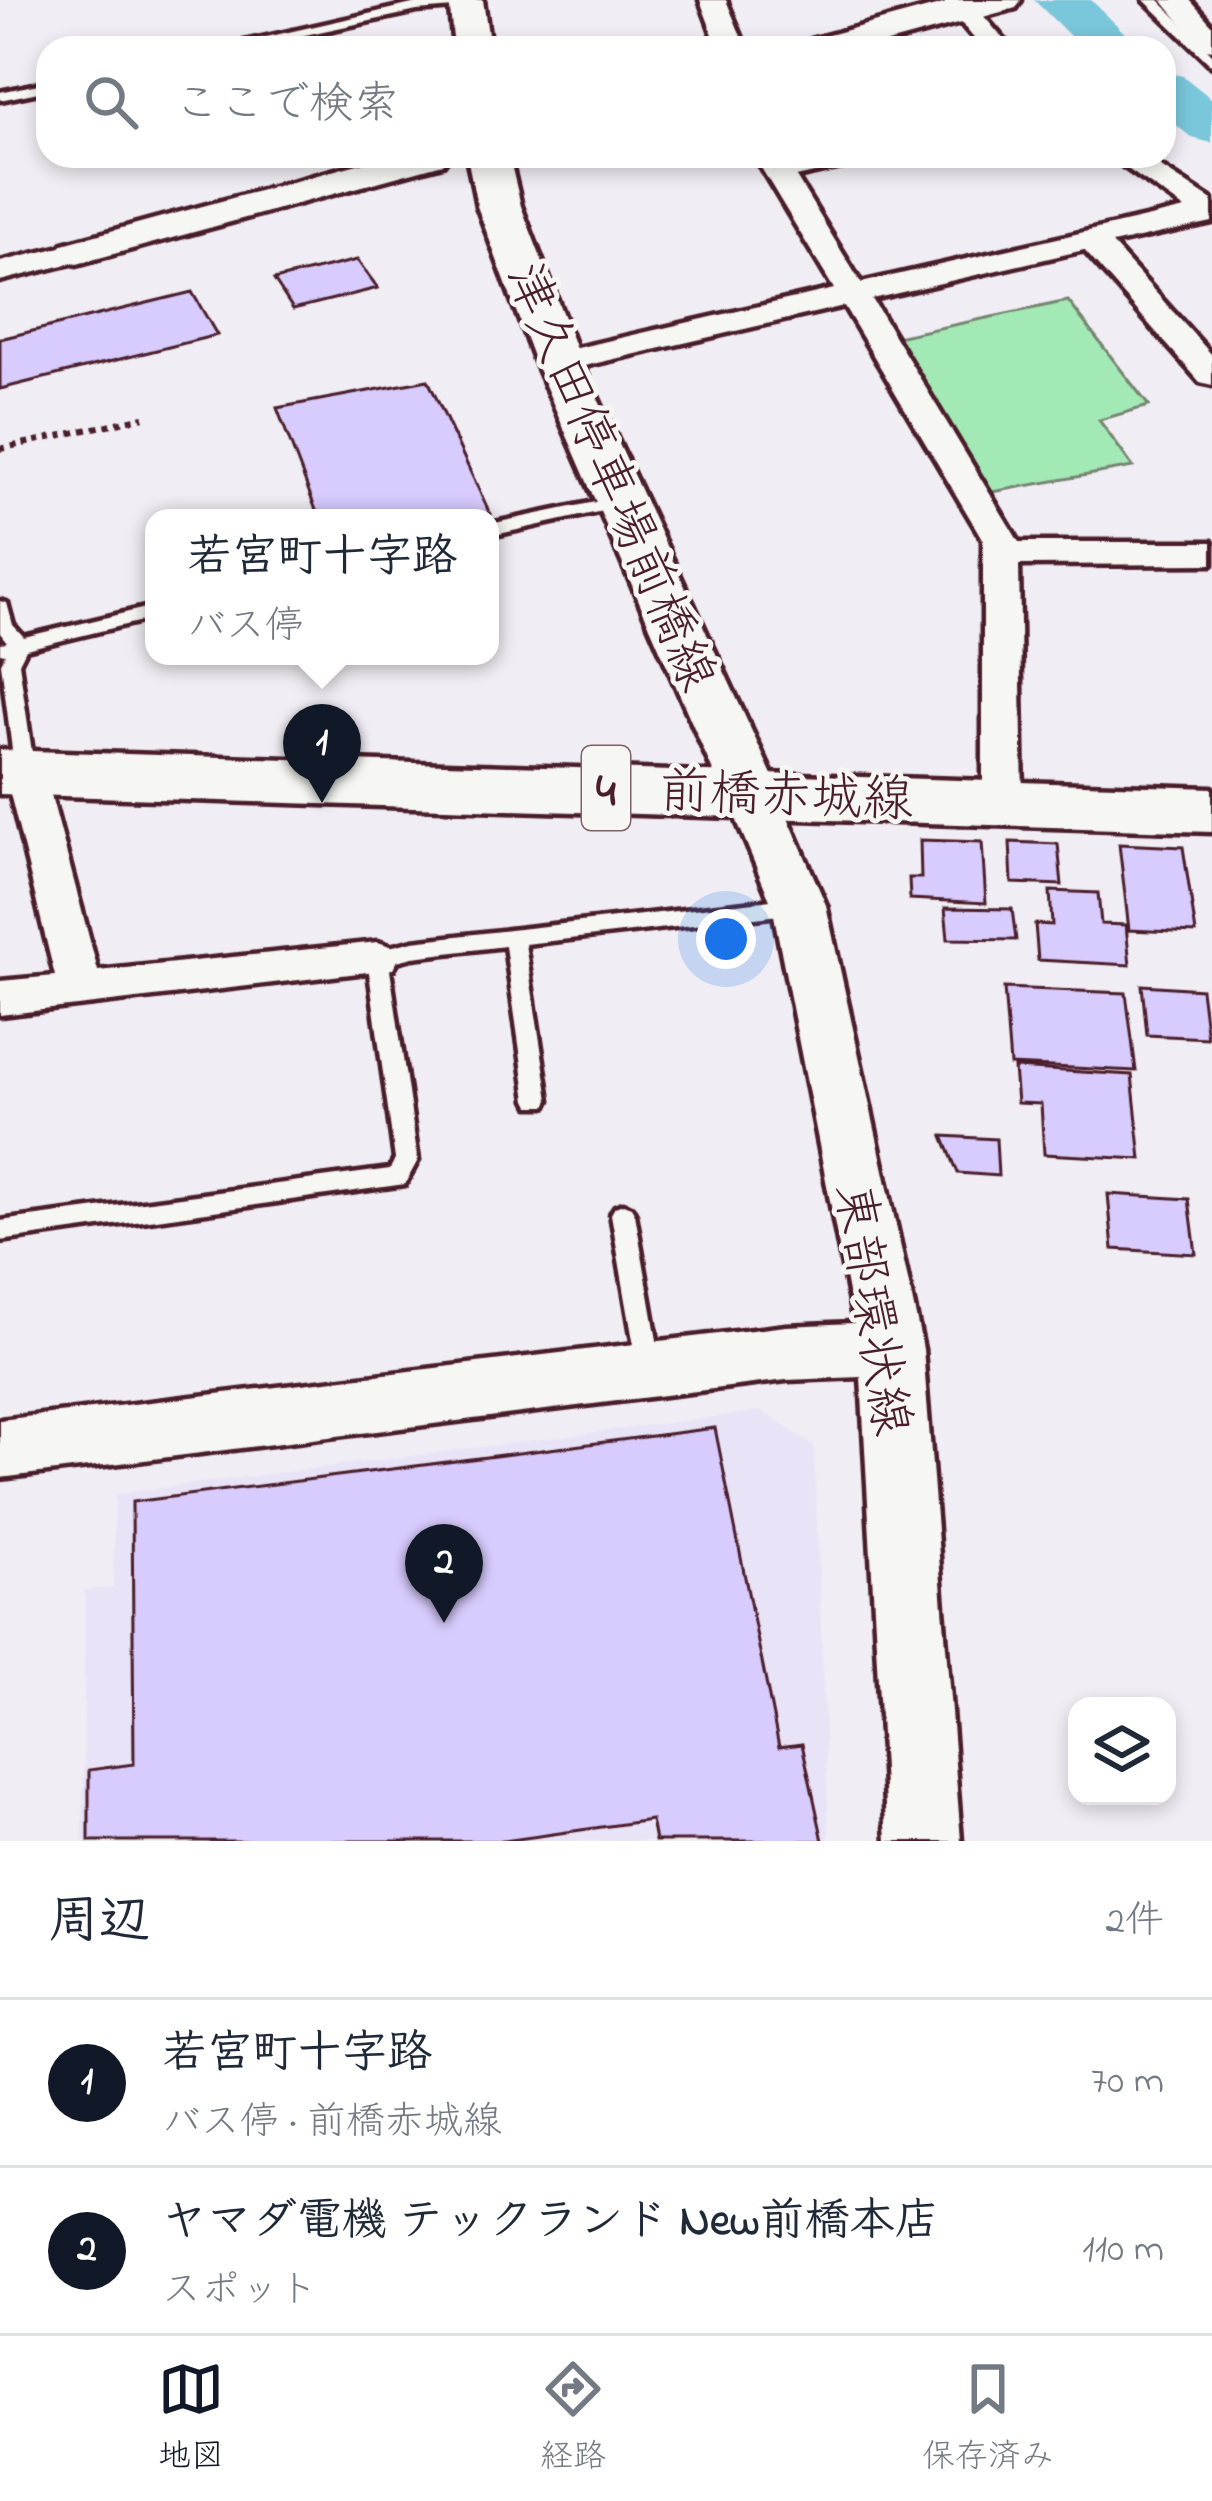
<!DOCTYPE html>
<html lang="ja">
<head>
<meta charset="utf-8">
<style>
	:root { --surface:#fff; --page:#f2f2f3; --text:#1f2937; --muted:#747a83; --line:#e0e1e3; --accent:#111827 }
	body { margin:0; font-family:"Indie Flower","Klee One",sans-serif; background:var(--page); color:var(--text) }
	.controls { position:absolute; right:36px; bottom:36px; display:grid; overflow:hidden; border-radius:24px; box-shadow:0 6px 18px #0003 }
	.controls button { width:108px; height:108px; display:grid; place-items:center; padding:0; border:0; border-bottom:3px solid var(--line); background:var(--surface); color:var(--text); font:60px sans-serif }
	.you { position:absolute; left:726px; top:939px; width:42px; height:42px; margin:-30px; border:9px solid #fff; border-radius:50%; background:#1a73e8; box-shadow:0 0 0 18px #1a73e833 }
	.badge { display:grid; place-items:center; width:78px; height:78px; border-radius:50%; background:var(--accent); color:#fff; font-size:39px; font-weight:700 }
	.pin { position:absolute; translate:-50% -99px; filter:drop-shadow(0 3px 6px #0008) }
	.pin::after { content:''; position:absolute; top:63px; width:42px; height:36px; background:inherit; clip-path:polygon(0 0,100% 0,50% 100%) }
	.popup { position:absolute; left:145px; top:509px; width:354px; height:156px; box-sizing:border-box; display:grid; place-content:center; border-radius:24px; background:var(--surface); filter:drop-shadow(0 3px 9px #0005); font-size:39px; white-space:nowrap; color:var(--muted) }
	.popup b { font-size:45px; color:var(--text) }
	.popup::after { content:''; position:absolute; left:50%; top:100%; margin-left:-24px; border:24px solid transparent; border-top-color:var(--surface) }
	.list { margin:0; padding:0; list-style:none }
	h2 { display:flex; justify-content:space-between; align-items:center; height:156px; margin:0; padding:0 48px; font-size:51px }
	h2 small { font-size:39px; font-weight:400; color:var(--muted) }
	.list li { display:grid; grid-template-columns:78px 1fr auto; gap:36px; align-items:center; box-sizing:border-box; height:168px; padding:0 48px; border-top:3px solid var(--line) }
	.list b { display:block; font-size:45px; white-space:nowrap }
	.list p { margin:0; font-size:39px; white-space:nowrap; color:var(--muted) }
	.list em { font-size:39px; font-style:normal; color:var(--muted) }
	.icon { flex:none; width:66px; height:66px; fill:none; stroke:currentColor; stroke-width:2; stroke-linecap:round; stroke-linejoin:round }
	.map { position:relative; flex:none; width:1212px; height:1841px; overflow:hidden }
	.search { position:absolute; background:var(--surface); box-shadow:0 6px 18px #0003; left:36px; right:36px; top:36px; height:132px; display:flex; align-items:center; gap:30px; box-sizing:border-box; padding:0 42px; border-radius:36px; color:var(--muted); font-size:45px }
	.sheet { height:492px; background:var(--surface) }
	nav { display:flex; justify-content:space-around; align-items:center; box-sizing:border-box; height:168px; border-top:3px solid var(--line); background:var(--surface); font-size:33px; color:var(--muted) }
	nav a { display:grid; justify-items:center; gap:6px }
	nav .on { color:var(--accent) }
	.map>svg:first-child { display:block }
	.built { fill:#e9e3f7 }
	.green { fill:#a3e9b6; stroke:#768470; stroke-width:3 }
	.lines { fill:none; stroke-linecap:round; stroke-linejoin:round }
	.river { fill:#7ac6da; fill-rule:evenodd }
	.building { fill:#d8cbfd; stroke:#4a1f2b; stroke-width:3 }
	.service-casing { stroke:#4a1f2b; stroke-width:9 }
	.minor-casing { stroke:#4a1f2b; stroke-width:9 }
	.tertiary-casing { stroke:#4a1f2b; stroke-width:9 }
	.secondary-casing { stroke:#4a1f2b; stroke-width:9 }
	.primary-casing { stroke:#4a1f2b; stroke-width:9 }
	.path { stroke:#4a1f2b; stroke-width:6; stroke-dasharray:6 6; stroke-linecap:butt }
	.service { fill:#f6f6f2; fill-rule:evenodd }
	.minor { fill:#f6f6f2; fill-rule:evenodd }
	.tertiary { fill:#f6f6f2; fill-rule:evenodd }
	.secondary { fill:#f6f6f2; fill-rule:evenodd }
	.primary { fill:#f6f6f2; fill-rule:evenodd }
	.labels { text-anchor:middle; stroke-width:10; stroke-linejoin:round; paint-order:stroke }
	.shield { fill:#f6f6f2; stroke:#7e6067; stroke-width:3 }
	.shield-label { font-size:48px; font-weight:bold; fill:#4a1f2b }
	.street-label { font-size:51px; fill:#4a1f2b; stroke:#f6f6f2 }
</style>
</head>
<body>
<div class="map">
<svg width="1212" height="1841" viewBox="0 0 1212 1841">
	<rect width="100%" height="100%" fill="#f0edf4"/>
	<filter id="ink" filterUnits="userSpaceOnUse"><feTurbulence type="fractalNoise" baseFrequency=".00833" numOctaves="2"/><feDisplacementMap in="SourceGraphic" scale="24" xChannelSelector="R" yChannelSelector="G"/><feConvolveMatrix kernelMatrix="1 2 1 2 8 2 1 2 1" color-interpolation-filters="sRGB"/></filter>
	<g filter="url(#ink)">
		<path class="built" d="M762 1411 814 1446 829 1841H83L85 1590 113 1588 115 1494Z"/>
		<path class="green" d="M1068 301 1149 406 1099 420 1133 467 992 492 896 337Z"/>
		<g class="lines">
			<path class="river" d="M1034 0H1091L1140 48H1082Z
				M1164 72 1183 76 1212 99V143L1192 138 1164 115Z"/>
		</g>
		<path class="building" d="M357 260 378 288 293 309 274 280Z
			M192 292 217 335 0 389V339Z
			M428 380 490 514 319 518 277 408Z
			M920 840 982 842 986 903 910 899 909 878H921Z
			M1010 842 1058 844 1062 885 1012 883Z
			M1119 844 1183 847 1196 933 1129 930Z
			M1050 891 1098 893 1101 924 1126 925 1130 965 1038 960 1035 924 1052 925Z
			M945 908 1012 909 1016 940 948 939Z
			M1142 985 1201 989 1207 1038 1147 1035Z
			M1004 988 1126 993 1136 1071 1010 1065Z
			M1014 1068 1132 1075 1141 1159 1044 1154 1041 1104 1017 1103Z
			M943 1136 996 1139 998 1176 958 1173Z
			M1108 1194 1189 1199 1196 1254 1113 1249Z
			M715 1428 779 1747 802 1744 823 1841H655L651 1820 504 1841H89V1770L134 1764 132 1502Z"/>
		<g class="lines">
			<g class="service-casing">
				<path id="service" d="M470 0 473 3 466 7 417 11 244 48H218L417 3Z
					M1144 0H1159L1212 54V66Z
					M48 82V90L0 100V92Z
					M619 497 628 502 625 506 490 536V524Z
					M0 601 7 603 13 625 24 637 154 606V618L26 649 19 663 35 773 25 780 15 773 1 663 5 654 0 653V643L7 642 0 633Z
					M798 897 808 905 798 913 525 944 549 1100 546 1106H530L527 1100 505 946 413 957 389 963 418 1160 405 1184 0 1241V1221L390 1169 395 1159 367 958 370 952 413 941Z
					M623 1204 631 1207 635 1214 662 1369 659 1377 650 1380 641 1377 638 1369 611 1214 615 1207Z"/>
			</g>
			<g class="minor-casing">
				<path id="minor" d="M700 0H726L746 48H718Z
					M942 0H970L1011 48H982Z
					M1162 0H1190L1212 25V50L1202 48Z
					M754 156H784L787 161 868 156 863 162 796 177 861 283 1185 209 1109 156H1144L1212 200V222L1112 244 1212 355V385L1200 382 1084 250 872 299 1019 542H1212V564L1019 565 1023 801 1017 811H989L983 801V540L844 306 558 372 542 362 546 355 834 289Z
					M77 243 88 245 93 252 88 259 0 281V262Z
					M25 759 39 763 45 773 98 971 378 942 393 947 399 958 393 969 0 1015V981L55 976 5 773 11 763Z"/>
			</g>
			<g class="tertiary-casing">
				<path id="tertiary" d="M449 0H483L490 48H454Z
					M387 156H449L443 164 77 264 63 260 57 252 63 244Z
					M751 774 769 779 777 792 826 905 923 1349 961 1841H887L861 1377 786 1380 0 1478V1420L786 1326 854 1323 772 905 725 792 733 779Z"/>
			</g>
			<g class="secondary-casing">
				<path id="secondary" d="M958 0H1021L1016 8 869 48H804L810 40Z
					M467 156H509L521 206 581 362 780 792 771 806 751 812 731 806 722 792 535 362 477 206Z"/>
			</g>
			<g class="primary-casing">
				<path id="primary" d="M0 750 1212 788V832L0 794Z"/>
			</g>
			<path class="path" d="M0 449 144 417"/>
			<use href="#service" class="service"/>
			<use href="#minor" class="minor"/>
			<use href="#tertiary" class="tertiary"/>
			<use href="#secondary" class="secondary"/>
			<use href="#primary" class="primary"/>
		</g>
	</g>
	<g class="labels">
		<rect class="shield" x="582" y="746" width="48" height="84" rx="9"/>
		<g class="shield-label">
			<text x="606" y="805">4</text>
		</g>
		<g class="street-label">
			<text transform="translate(613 476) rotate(67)" y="18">津久田停車場前橋線</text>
			<text transform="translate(786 793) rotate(2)" y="18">前橋赤城線</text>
			<text transform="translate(875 1309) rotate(81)" y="18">東部環状線</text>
		</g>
	</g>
</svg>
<div class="controls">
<button><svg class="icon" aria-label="layers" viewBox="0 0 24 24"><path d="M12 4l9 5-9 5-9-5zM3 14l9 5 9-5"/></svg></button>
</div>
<div class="you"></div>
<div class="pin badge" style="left:322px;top:803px">1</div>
<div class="popup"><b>若宮町十字路</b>バス停</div>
<div class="pin badge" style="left:444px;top:1623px">2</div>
<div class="search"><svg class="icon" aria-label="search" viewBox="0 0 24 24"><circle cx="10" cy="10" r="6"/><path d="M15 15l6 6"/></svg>ここで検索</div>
</div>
<section class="sheet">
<h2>周辺<small>2件</small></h2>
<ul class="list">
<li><span class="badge">1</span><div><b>若宮町十字路</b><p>バス停 · 前橋赤城線</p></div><em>70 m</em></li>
<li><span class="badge">2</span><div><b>ヤマダ電機 テックランド New前橋本店</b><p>スポット</p></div><em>110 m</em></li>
</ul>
</section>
<nav>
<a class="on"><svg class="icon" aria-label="map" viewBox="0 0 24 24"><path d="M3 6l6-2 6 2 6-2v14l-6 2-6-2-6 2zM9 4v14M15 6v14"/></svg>地図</a>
<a><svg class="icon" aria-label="directions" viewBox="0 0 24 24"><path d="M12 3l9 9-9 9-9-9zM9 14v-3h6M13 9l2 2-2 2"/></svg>経路</a>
<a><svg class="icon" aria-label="saved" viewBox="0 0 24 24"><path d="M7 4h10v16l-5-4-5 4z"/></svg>保存済み</a>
</nav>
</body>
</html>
